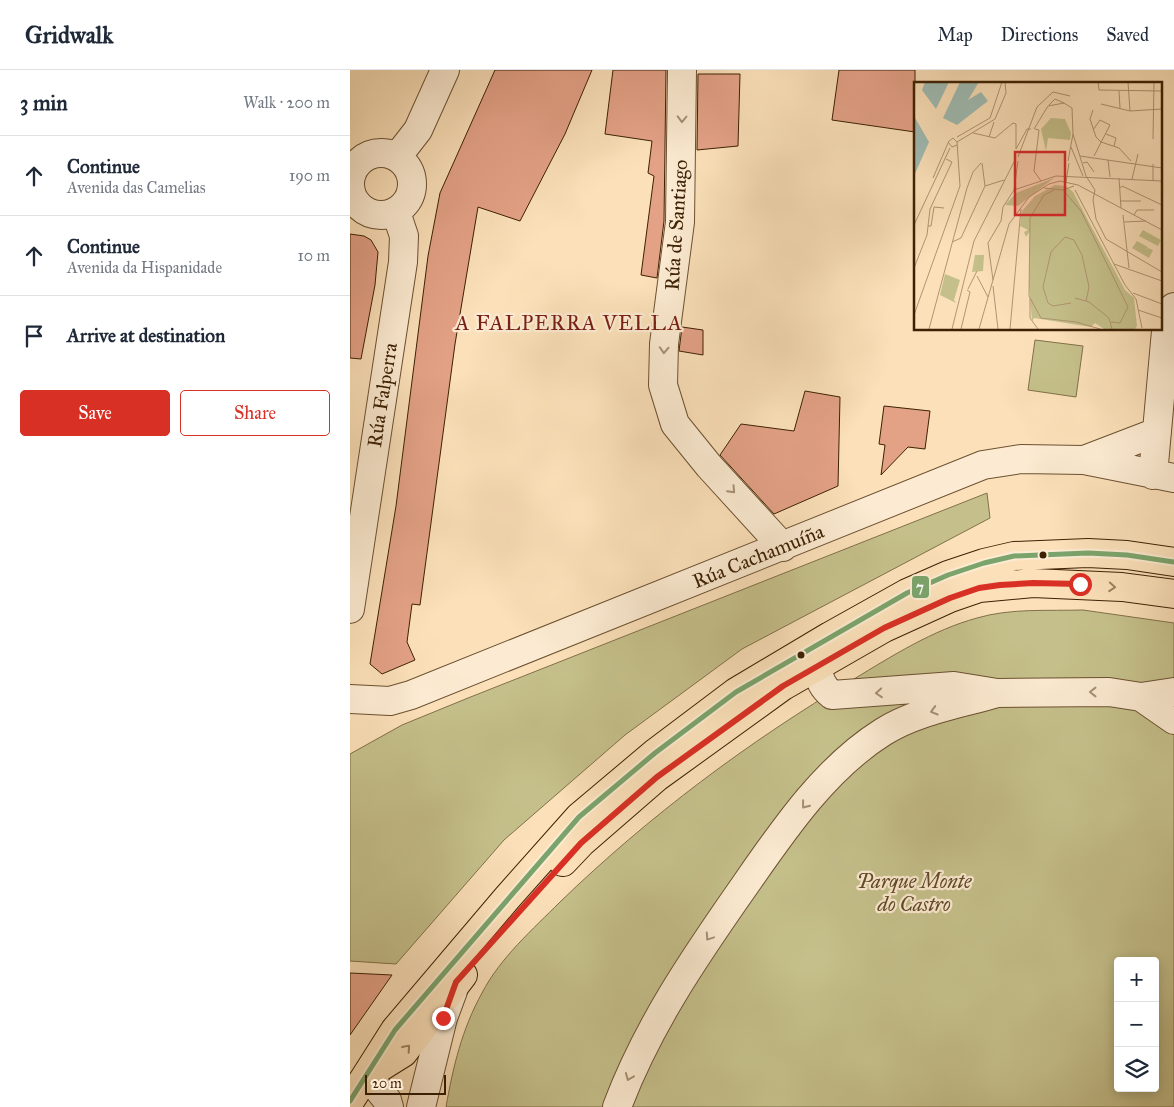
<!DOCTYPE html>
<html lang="en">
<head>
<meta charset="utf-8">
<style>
	:root { --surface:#fff; --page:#f6f6f7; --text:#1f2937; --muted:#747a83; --line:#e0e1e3; --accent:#d93025 }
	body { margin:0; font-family:"IM FELL Great Primer",serif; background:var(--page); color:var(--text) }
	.controls { position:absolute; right:15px; bottom:15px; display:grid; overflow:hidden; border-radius:5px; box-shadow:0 2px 12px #0003 }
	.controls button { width:45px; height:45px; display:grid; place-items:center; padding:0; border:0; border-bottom:1px solid var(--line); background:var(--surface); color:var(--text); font:25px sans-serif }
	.scale { position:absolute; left:15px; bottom:12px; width:81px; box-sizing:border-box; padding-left:5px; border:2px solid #3d2104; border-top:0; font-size:14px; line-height:18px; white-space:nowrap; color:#3d2104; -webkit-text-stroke:4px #fcebd2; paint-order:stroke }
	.stop { position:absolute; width:15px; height:15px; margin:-11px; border:4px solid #d93025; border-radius:50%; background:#fff }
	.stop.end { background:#d93025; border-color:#fff; box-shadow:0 1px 5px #0008 }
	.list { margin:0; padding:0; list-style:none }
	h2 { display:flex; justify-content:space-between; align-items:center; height:65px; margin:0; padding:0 20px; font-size:21px }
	h2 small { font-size:16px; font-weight:400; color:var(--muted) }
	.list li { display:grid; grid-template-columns:32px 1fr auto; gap:15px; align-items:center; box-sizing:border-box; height:80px; padding:0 20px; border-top:1px solid var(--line) }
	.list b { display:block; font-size:19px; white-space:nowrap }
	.list p { margin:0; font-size:16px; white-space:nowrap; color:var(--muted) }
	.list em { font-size:16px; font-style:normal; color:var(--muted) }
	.actions { display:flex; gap:10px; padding:15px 20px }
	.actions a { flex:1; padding:11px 0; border:1px solid var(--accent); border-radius:5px; text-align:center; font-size:18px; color:var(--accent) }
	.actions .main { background:var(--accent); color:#fff }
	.icon { flex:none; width:28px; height:28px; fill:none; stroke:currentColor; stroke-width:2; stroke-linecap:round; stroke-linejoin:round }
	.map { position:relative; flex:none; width:824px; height:1037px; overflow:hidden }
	header { display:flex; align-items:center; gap:30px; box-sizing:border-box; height:70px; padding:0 25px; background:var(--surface); border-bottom:1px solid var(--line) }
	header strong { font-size:24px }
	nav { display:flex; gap:28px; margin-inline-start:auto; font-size:18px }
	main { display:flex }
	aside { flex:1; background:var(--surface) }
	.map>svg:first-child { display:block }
	.green { fill:#c5c08b; stroke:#817048; fill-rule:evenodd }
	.building { fill:#e3a186; stroke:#3d2104 }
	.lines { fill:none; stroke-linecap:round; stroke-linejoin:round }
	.minor-casing { stroke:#6c5131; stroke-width:30 }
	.major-casing { stroke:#3d2104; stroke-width:30 }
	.minor { stroke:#fcebd2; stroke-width:28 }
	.major { stroke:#fbe0b9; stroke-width:28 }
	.bus-1-casing { stroke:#fcebd2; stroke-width:9 }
	.bus-1 { stroke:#7ba46c; stroke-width:5 }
	.oneway { stroke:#a69075 }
	.oneway2 { stroke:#9c805e }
	.route { stroke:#d93025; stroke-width:6 }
	.bus-dot { fill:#3d2104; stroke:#fcebd2; stroke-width:2 }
	.labels { text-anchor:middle; stroke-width:4.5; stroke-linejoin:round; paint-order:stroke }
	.street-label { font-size:20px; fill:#3d2104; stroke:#fcebd2 }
	.park-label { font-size:20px; font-style:italic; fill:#5f4926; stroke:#fcebd2 }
	.neighbourhood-label { font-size:21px; letter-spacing:1px; fill:#7a1f14; stroke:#fcebd2 }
	.inset-road { fill:none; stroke:#af9471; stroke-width:1 }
	.view { fill:#d62828; fill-opacity:0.15; stroke:#d62828; stroke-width:2.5 }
	.inset-edge { fill:none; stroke:#3d2104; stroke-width:2.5 }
	.line-badge { stroke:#fcebd2; stroke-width:2 }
	.badge-label { font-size:14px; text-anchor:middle; font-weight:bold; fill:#fff }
</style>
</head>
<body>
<header>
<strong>Gridwalk</strong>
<nav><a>Map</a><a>Directions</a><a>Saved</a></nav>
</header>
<main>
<aside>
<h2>3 min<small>Walk · 200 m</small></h2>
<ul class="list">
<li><svg class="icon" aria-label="ahead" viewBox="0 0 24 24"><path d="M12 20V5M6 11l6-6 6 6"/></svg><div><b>Continue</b><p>Avenida das Camelias</p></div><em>190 m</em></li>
<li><svg class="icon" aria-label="ahead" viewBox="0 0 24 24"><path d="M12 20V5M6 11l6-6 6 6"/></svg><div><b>Continue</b><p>Avenida da Hispanidade</p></div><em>10 m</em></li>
<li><svg class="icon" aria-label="arrive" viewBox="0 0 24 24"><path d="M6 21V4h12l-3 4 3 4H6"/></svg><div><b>Arrive at destination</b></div></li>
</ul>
<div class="actions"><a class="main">Save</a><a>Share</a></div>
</aside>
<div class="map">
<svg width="824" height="1037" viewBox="0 0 824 1037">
	<rect width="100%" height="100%" fill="#fbe0b9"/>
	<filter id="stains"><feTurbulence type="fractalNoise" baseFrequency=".004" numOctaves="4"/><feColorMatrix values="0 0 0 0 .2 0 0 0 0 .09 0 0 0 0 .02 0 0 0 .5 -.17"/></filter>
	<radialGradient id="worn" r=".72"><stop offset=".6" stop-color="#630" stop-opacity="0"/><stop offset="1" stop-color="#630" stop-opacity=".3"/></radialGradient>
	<path class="green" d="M685 270 733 276 726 327 678 320Z
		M637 423 640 448 392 579 275 665 154 770 46 894 0 891V684L52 655 118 628Z
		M733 540 824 553V1037H96C103 997 112 959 132 923 150 888 183 859 210 832 299 746 398 672 504 609 542 586 583 560 627 548 661 538 698 541 733 540ZM768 891H805V1018H768Z"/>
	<path class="building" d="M145 0H242L215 64 170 151 128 137 105 274 70 535 62 534 57 572 65 590 32 604 20 594 46 436 78 186 90 123Z
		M263 0H316L314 151 307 208 291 205 304 106 298 103 302 71 255 64Z
		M489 0H565V62L482 50Z
		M348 4H390L388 76 347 80Z
		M0 164 14 166 21 170 28 182 25 215 11 289 0 288Z
		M332 257 353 260V285L329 281Z
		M455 321 490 327 488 416 424 444 370 385 391 354 444 361Z
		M534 336 580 341 575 379 558 377 531 405 535 375 529 374Z
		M0 903 42 905 0 965Z"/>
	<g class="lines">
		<g class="minor-casing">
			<path id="minor" d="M332 0 330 152 314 274 313 315 325 354 359 396 433 477
				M0 114a31 31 0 1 1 62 0a31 31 0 1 1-62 0Z
				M47 87 68 60 95 0
				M734 390 807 362
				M803 405 816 261 824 237
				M0 539 53 192 54 166 46 142
				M469 596C468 608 472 617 482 625L604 616 647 623 759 622 791 627 824 650
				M791 627 824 622
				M0 629 40 631 61 625 633 395 671 389 734 390 824 408
				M17 1005 37 1030 39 1037
				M71 1037 93 948 103 921
				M267 1037C297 957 344 888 393 818 432 762 474 699 533 662 566 641 610 634 647 623"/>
		</g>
		<g class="major-casing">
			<path id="major" d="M213 792 231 773 307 707 433 616 534 558 600 528 629 518 683 513 772 517 824 524
				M21 1003 53 983 113 905
				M0 1031 45 960 157 828 229 747 305 683 386 622 480 566 557 523 598 505 634 493 664 486 738 483 777 485 824 492"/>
		</g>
		<use href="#minor" class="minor"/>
		<use href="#major" class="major"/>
		<g class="bus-1-casing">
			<path id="bus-1" d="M0 1031 45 960 229 747 305 683 386 622 557 523 598 505 634 493 664 486 738 483 777 485 824 492"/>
		</g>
		<use href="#bus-1" class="bus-1"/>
	</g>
	<defs><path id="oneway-chevron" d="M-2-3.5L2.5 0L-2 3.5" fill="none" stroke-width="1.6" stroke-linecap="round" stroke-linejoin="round" transform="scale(1.25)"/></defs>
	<g class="oneway">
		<use href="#oneway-chevron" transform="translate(332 49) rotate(91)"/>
		<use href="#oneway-chevron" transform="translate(314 280) rotate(93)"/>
		<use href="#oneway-chevron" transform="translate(382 420) rotate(47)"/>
		<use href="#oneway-chevron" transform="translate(743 622) rotate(180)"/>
		<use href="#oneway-chevron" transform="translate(529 623) rotate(175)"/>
		<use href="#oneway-chevron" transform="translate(584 641) rotate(164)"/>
		<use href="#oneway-chevron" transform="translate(455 735) rotate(128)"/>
		<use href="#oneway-chevron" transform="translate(359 867) rotate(124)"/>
		<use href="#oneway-chevron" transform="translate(279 1007) rotate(112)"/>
	</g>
	<g class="oneway2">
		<use href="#oneway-chevron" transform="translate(762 517) rotate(4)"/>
		<use href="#oneway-chevron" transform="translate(57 978) rotate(-49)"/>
	</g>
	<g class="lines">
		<path class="route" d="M93 948 106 912 231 773 307 707 433 616 534 558 600 528 629 518 650 515 683 513 730 514"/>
	</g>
	<g class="bus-dot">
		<circle cx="693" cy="485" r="4.5"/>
		<circle cx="451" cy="585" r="4.5"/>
	</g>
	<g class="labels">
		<g class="street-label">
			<text transform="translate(326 155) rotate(-86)" y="7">Rúa de Santiago</text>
			<text transform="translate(32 325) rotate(-81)" y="7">Rúa Falperra</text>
			<text transform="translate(408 486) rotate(-22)" y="7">Rúa Cachamuíña</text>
		</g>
		<g class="park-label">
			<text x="564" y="818">Parque Monte<tspan x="564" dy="23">do Castro</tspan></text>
		</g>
		<g class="neighbourhood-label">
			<text x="219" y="260">A FALPERRA VELLA</text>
		</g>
	</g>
	<g transform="translate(564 12)">
		<rect width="248" height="248" fill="#fbe0b9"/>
		<path d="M137 36 151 37 157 51 156 58 134 56 132 69 127 47ZM140 96 104 124 91 123 102 111ZM141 103 152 104 159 110 211 208 220 216 223 244 221 247H190L181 241 177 245 120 236 118 239 115 202 116 149 112 155 110 150 114 148 106 144 108 129 121 114ZM229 148 247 158 244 164 225 154ZM223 159 234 165 232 168 234 166 239 168 235 176 218 166ZM61 173H70L69 189 58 190ZM31 192 46 198 40 218 42 221 26 213Z" fill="#c5c08b"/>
		<path d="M11 0H35L22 27 8 8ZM46 0H65L54 18 67 10 74 19 43 43 29 36ZM0 34 15 60 0 94Z" fill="#9fbcb4"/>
		<path class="inset-road" d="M184 0 185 8 248 9M214 0 216 29M205 9 206 26M187 22 216 29 248 27M135 23 141 17 150 21M179 28 176 37 182 55 187 60 205 66 217 79M120 47 134 24 150 21 158 26 159 52 172 94 181 108 179 118 182 137 192 157 248 190M121 47 125 48 120 89 127 99M179 48 186 38 196 43 180 74M59 51 81 56 99 41 102 42V67L113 47H117M192 52 202 56 200 64M43 55 76 36 88 0M75 55 80 40M239 57 240 0M43 60 81 37 92 11 91 0M43 60 46 104M43 63 38 65 34 60 39 56 43 60M157 65 169 94M166 74 248 86M104 75 123 25 139 10 156 14M194 78 196 95M154 79 159 52M68 81 71 104M169 81 173 80 180 90M19 96 34 61M205 96 207 126M218 97 224 72M239 99V82M152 100 155 81M71 104 90 98M130 106 149 108 160 104M206 106 208 104 248 123M100 108 142 94 248 99M140 108 130 113 116 136 115 214 127 236 162 240 186 247M149 108 167 129 214 225 206 241 197 240M161 108 211 203 222 217 228 246M207 119H227M209 133 215 186M220 133 223 128H240M210 140 232 139M0 143 36 66M14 144H17L20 125 30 126M38 160 47 156 71 104M200 182 248 199M0 186 13 153 16 127 38 80 32 77M63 194 74 215M79 198 74 161 87 139 89 125 100 108 104 79M79 204 84 247M54 207 63 189M219 211 248 222M116 216V236L124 247M161 216 175 220 195 236 198 247M157 221 139 224 134 221 129 205 137 170 151 155 160 158 168 173 175 205 172 219M224 228 248 236M0 233 46 104M15 247 53 106 59 90 67 81M38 247 60 159 101 78M47 247 56 210 53 208M65 247 95 142 115 115 135 102 146 99 164 103 248 148M96 247 107 127"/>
		<path class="view" d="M101 70H151V133H101Z"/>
		<rect width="248" height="248" class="inset-edge"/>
	</g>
	<rect class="line-badge" x="561" y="505" width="19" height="24" rx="5" fill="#7ba46c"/>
	<g class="badge-label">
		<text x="570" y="522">7</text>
	</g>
	<rect width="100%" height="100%" filter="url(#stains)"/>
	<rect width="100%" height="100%" fill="url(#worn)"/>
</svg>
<div class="controls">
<button>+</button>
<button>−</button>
<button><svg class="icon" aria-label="layers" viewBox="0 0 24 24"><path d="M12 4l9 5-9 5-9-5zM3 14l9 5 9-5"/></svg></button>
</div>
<div class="scale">20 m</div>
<div class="stop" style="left:730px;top:514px"></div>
<div class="stop end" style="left:93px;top:948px"></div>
</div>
</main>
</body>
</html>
